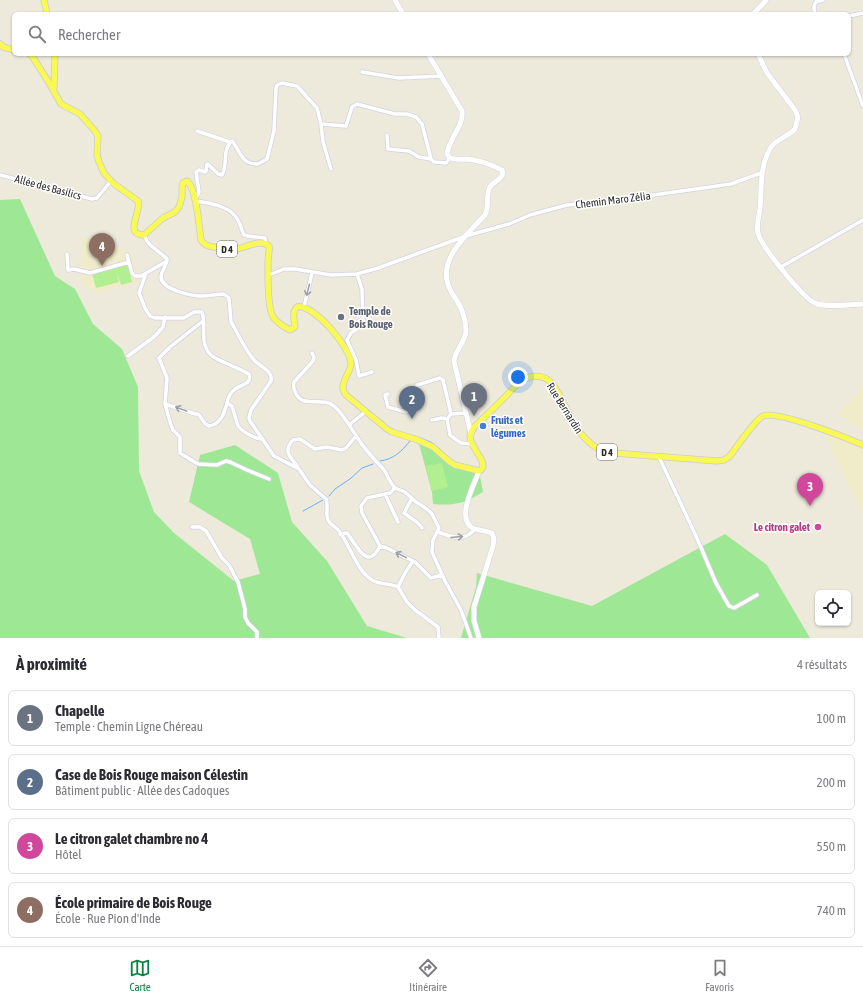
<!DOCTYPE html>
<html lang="fr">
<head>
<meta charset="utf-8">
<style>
	:root { --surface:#fff; --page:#f7f7f7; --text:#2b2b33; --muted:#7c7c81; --line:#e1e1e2; --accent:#0b8043 }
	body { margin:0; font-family:"Asap Condensed",sans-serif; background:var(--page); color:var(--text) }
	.controls { position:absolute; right:12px; bottom:12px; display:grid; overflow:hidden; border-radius:6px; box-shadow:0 1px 3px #0004 }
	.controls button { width:36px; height:36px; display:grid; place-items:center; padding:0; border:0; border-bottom:1px solid var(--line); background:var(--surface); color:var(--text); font:20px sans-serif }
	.you { position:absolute; left:518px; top:377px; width:14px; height:14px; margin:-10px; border:3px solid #fff; border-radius:50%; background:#1a73e8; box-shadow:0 0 0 6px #1a73e833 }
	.badge { display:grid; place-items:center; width:26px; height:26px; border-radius:50%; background:var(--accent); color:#fff; font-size:13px; font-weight:700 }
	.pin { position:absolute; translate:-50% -33px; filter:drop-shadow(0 1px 2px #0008) }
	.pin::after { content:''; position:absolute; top:21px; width:14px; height:12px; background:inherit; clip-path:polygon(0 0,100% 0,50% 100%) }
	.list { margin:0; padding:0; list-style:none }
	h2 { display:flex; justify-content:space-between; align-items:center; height:52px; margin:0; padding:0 16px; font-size:17px }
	h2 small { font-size:13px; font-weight:400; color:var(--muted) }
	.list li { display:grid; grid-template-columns:26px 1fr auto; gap:12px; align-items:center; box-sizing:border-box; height:56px; margin:0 8px 8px; padding:0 8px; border:1px solid var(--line); border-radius:6px }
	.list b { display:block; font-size:15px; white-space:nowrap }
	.list p { margin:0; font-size:13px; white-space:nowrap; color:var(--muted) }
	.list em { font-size:13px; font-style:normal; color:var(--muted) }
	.icon { flex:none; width:22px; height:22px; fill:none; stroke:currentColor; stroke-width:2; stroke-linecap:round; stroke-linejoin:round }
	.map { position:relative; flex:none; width:863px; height:638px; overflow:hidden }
	.search { position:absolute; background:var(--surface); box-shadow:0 1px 3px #0004; left:12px; right:12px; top:12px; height:44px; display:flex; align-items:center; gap:10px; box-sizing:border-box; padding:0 14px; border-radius:6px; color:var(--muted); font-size:15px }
	.sheet { height:308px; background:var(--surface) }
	nav { display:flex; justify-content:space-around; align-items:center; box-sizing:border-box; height:56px; border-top:1px solid var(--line); background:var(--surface); font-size:11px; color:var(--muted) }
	nav a { display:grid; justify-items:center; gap:2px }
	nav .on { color:var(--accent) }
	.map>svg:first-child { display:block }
	.education { fill:#f0ecca }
	.green { fill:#9ee795 }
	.pitch { fill:#b1ef90 }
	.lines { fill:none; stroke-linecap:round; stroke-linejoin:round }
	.stream { stroke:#69b0f5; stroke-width:1 }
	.street-casing { stroke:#d2d1e4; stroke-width:5 }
	.secondary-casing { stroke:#d2d1e4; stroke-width:6 }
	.primary-casing { stroke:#ccc; stroke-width:7 }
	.street { stroke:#fff; stroke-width:3.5 }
	.secondary { stroke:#fff; stroke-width:5 }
	.primary { stroke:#f8f856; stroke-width:5.5 }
	.oneway { stroke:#a0a0a0 }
	.worship-dot { fill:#6b7280; stroke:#fff; stroke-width:1.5 }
	.shop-dot { fill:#3f7fe0; stroke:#fff; stroke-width:1.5 }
	.hotel-dot { fill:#d1479c; stroke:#fff; stroke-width:1.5 }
	.labels { text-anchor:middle; stroke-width:3; stroke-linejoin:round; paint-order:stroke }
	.shield { fill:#fff; stroke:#6b6b6b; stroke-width:1 }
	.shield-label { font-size:10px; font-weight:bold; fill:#2b2b2b }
	.street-label { font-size:11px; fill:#2b2b2b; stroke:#fff }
	.worship-label { font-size:11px; font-weight:bold; fill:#5b616d; stroke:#fff; text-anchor:start }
	.shop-label { font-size:11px; font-weight:bold; fill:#366cbe; stroke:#fff; text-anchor:start }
	.hotel-label { font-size:11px; font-weight:bold; fill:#b23c85; stroke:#fff; text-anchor:end }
</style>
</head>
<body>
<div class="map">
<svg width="863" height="638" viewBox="0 0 863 638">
	<rect width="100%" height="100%" fill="#edeadc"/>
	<path class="education" d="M82 236 130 252 138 281 98 293 81 284Z
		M863 387V430L838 414Z
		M823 432 863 448V514Z"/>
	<path class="green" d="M20 199 55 276 75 289 93 324 122 349 138 387 139 471 154 512 174 533 234 581 260 574 250 539 189 502 200 455 235 445 278 473 292 522 327 561 367 626 407 638H0V200Z
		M418 440 450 462 479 471 483 492C465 503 455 506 433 504L432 492Z
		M725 534 767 565 810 638H461L476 587 477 573 592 606Z"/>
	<path class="pitch" d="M128 264 132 282 121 285 116 270 119 282 96 288 92 273Z
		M442 463 448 487 432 491 426 466Z"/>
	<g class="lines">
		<path class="stream" d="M414 436 431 442 441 450
			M380 461C394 459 401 452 410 441
			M329 496 335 489 350 479 362 468 373 464
			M303 511 323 500"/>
		<g class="street-casing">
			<path id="street" d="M815 14C814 9 813 6 816 2L823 0
				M849 16 863 13
				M844 54 863 106
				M362 72 399 78 442 76
				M321 124 323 142 331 169
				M197 131 230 142
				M387 135 388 149 409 151 419 157 431 159
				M0 175 92 199 97 198 111 181
				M194 197 197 196 199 192 196 172 199 170 205 172 206 171 207 164H208L218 174 222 175C228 166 222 148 232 141 241 151 240 164 258 164L267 159 274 131 276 88 277 85 282 83 297 86 317 108 321 124 346 126 352 107 357 104 395 114H407L416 117 422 124 431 159 434 162 446 163 450 158
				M195 201C209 203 227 205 236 217 240 222 241 229 244 235L248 236 265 238 266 244
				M144 235C148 247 159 250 167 259 167 266 161 271 161 277 162 290 192 296 202 296 209 296 217 294 224 294L229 298 231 322 234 327C240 338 246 351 254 360 260 367 273 370 271 381L251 410 249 418 250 421 274 456 299 469 310 485 326 499C329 505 325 513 328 520 330 524 336 527 339 531 350 545 356 570 372 580 380 585 390 583 398 587L407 602 415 610 438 627 439 638
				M67 254 68 270 74 269 90 273 129 262
				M127 255 132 273 135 276H141L167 261
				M781 267 863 220
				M146 273 139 293 145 308 150 316 155 318H184L194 312H202C205 321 203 331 204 340 205 346 206 350 210 354 214 360 240 368 249 374 252 385 242 384 235 389 230 393 228 398 227 403L232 406 238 426C243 432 256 440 263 439
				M357 274 362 289 363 322 361 326 351 333 347 340 356 360 359 376 372 372
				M269 275 284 269H295L331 275 357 274 378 268 466 236 509 224 530 215 567 205 604 202 731 184 761 173
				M304 307 312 273
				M203 321 170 347 159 358 167 378 165 404 171 425 173 430 180 437V453L198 464 217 465 226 461 230 462 247 470 269 479
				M312 353 314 357 313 361 294 382C292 390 298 400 305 401 316 403 326 399 335 407 344 415 350 427 357 437 364 449 374 459 384 470 388 476 390 483 395 488
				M128 356 155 336 163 327 165 317
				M388 394 385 395 388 407 406 412 411 409 417 385 440 378 443 380 451 414 466 413
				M165 404 195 414H198C202 418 203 424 209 426 221 424 224 414 227 403
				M451 414 447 419 450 435 461 443 472 444
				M432 420 442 418 447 419
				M349 425 365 412
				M659 457 696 536 716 583 729 606 734 608 757 595
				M299 469C293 458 281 453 293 440L300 439 315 449 327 447 342 450 346 448 356 436
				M385 494 398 522
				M412 498 404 513 418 523 422 528
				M192 527H200L206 531 222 558 229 565 238 582 245 609V617L248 623 257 632V638
				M438 532C451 537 465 542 475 529
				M340 534 347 533C356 543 367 573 380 546L362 513 361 506 367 498 390 493 395 488 405 492 416 502 427 509 432 514 439 528 433 540 432 552 445 581 461 610 471 638
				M380 546 387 548 415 562 431 578 442 575
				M398 587 405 573 413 561"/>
		</g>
		<g class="secondary-casing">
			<path id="secondary" d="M395 0 403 14
				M753 14 763 4 766 0
				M428 54 462 111C464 126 449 138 447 154L450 158C456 160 461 159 467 159 479 160 492 165 502 170 505 180 494 180 490 187 485 195 490 206 485 215 467 235 433 262 452 293 453 296 456 298 457 301 462 308 466 321 466 330 466 342 455 350 454 361L471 434
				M758 54 767 73 795 110 798 117 795 129C789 136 777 139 771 147 759 167 762 187 760 209 759 216 756 225 758 233 761 246 803 298 815 303 824 308 851 304 863 304
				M479 471C474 485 457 516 471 527 477 531 485 530 492 533L494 539 493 546 474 607V621L479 638"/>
		</g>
		<g class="primary-casing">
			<path id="primary" d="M44 0 47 14
				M0 44 3 47 14 50
				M29 54 32 56 48 81 61 104 80 114 95 131 98 136 97 155 99 162 104 173 113 183 138 201C142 211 123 235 144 235L163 218 175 212 179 207 182 197V187L183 183 187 181C197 189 199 227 201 240 204 245 208 246 214 247 220 248 226 250 233 250 244 249 258 238 269 246 270 251 268 256 268 261 268 274 267 307 273 317 277 322 284 327 290 330L295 327C295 320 291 313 297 307 314 304 350 347 351 363 351 374 337 384 346 395L387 429 392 432 418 440 433 447 450 462 455 465 479 471C492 465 469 447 470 436 471 433 473 430 474 427 485 417 495 407 505 397 511 391 516 384 523 380 533 374 546 375 553 385 566 402 570 425 587 440 596 449 602 451 614 453L717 461 724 460 729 457C736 448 755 420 763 416 777 410 847 438 863 445
				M54 88 55 54"/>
		</g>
		<use href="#street" class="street"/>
		<use href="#secondary" class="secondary"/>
		<use href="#primary" class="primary"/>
	</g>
	<defs><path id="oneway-shaft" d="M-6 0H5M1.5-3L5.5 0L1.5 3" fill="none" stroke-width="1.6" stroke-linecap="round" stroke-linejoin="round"/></defs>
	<g class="oneway">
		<use href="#oneway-shaft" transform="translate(308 290) rotate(104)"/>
		<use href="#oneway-shaft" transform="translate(181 409) rotate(-160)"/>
		<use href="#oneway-shaft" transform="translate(457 537) rotate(-5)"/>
		<use href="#oneway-shaft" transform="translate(401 555) rotate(-154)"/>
	</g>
	<circle class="worship-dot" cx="341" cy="317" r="4"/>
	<circle class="shop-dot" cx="483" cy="426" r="4"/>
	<circle class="hotel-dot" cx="818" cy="527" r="4"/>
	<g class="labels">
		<g class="shield">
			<rect x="217" y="241" width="20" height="16" rx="3"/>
			<rect x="597" y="444" width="20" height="16" rx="3"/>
		</g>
		<g class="shield-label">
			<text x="227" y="253">D 4</text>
			<text x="607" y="456">D 4</text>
		</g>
		<g class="street-label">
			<text transform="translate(48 187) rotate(15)" y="4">Allée des Basilics</text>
			<text transform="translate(613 200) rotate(-7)" y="4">Chemin Maro Zélia</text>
			<text transform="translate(565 408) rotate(58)" y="4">Rue Bernardin</text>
		</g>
		<g class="worship-label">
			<text x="349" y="315">Temple de<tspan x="349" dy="13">Bois Rouge</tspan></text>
		</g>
		<g class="shop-label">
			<text x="491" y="424">Fruits et<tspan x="491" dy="13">légumes</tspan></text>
		</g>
		<g class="hotel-label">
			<text x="810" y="531">Le citron galet</text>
		</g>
	</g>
</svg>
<div class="controls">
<button><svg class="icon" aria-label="locate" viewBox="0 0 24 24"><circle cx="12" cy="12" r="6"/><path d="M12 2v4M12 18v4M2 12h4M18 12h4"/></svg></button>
</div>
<div class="you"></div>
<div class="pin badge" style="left:474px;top:416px;background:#6b7280">1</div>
<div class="pin badge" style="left:412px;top:419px;background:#5c6f8a">2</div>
<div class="pin badge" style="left:810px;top:506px;background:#d1479c">3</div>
<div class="pin badge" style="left:102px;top:266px;background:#8d6e63">4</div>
<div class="search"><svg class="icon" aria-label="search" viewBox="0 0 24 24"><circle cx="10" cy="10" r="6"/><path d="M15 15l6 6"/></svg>Rechercher</div>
</div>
<section class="sheet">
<h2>À proximité<small>4 résultats</small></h2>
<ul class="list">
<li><span class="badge" style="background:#6b7280">1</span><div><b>Chapelle</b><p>Temple · Chemin Ligne Chéreau</p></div><em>100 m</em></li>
<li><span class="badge" style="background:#5c6f8a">2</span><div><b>Case de Bois Rouge maison Célestin</b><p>Bâtiment public · Allée des Cadoques</p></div><em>200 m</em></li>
<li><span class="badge" style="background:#d1479c">3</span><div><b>Le citron galet chambre no 4</b><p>Hôtel</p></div><em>550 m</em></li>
<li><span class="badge" style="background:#8d6e63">4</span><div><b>École primaire de Bois Rouge</b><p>École · Rue Pion d'Inde</p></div><em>740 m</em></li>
</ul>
</section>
<nav>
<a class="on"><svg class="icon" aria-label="map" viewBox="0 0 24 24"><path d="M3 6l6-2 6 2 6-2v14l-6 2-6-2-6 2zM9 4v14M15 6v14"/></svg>Carte</a>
<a><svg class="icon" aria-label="directions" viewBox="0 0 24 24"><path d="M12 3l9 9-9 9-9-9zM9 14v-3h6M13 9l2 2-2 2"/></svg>Itinéraire</a>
<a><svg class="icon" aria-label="saved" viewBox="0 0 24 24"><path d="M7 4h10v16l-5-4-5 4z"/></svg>Favoris</a>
</nav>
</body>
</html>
